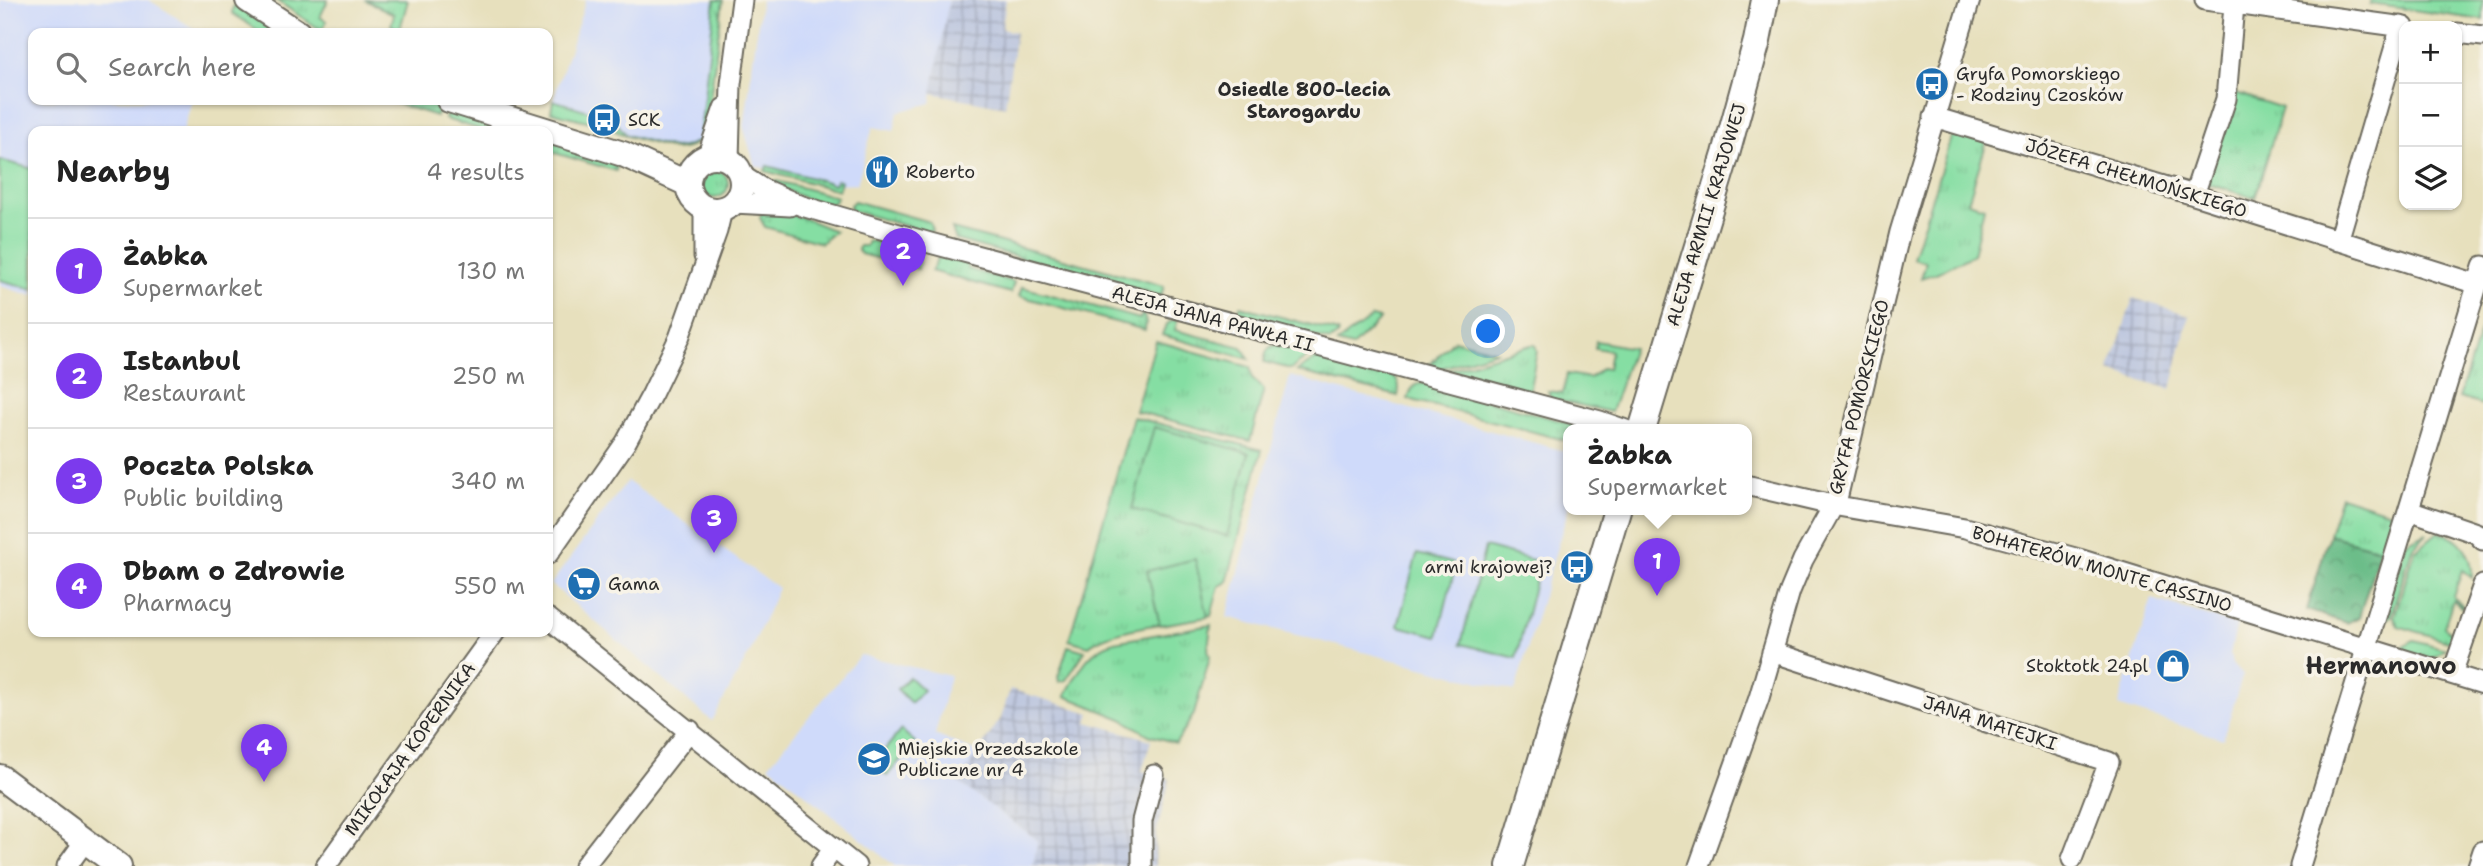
<!DOCTYPE html>
<html lang="en">
<head>
<meta charset="utf-8">
<style>
	:root { --surface:#fff; --page:#f2f2f2; --text:#222; --muted:#767676; --line:#e0e0e0; --accent:#7c3aed }
	body { margin:0; font-family:"Shantell Sans",sans-serif; background:var(--page); color:var(--text) }
	.controls { position:absolute; right:21px; top:21px; display:grid; overflow:hidden; border-radius:14px; box-shadow:0 2px 5px #0004 }
	.controls button { width:63px; height:63px; display:grid; place-items:center; padding:0; border:0; border-bottom:2px solid var(--line); background:var(--surface); color:var(--text); font:35px sans-serif }
	.you { position:absolute; left:1489px; top:332px; width:24px; height:24px; margin:-18px; border:5px solid #fff; border-radius:50%; background:#1a73e8; box-shadow:0 0 0 10px #1a73e833 }
	.badge { display:grid; place-items:center; width:46px; height:46px; border-radius:50%; background:var(--accent); color:#fff; font-size:23px; font-weight:700 }
	.pin { position:absolute; translate:-50% -58px; filter:drop-shadow(0 2px 4px #0008) }
	.pin::after { content:''; position:absolute; top:37px; width:24px; height:21px; background:inherit; clip-path:polygon(0 0,100% 0,50% 100%) }
	.popup { position:absolute; left:1563px; top:424px; width:189px; height:91px; box-sizing:border-box; display:grid; place-content:center; border-radius:14px; background:var(--surface); filter:drop-shadow(0 2px 5px #0005); font-size:23px; white-space:nowrap; color:var(--muted) }
	.popup b { font-size:26px; color:var(--text) }
	.popup::after { content:''; position:absolute; left:50%; top:100%; margin-left:-14px; border:14px solid transparent; border-top-color:var(--surface) }
	.list { margin:0; padding:0; list-style:none }
	h2 { display:flex; justify-content:space-between; align-items:center; height:91px; margin:0; padding:0 28px; font-size:30px }
	h2 small { font-size:23px; font-weight:400; color:var(--muted) }
	.list li { display:grid; grid-template-columns:46px 1fr auto; gap:21px; align-items:center; box-sizing:border-box; height:105px; padding:0 28px; border-top:2px solid var(--line) }
	.list b { display:block; font-size:26px; white-space:nowrap }
	.list p { margin:0; font-size:23px; white-space:nowrap; color:var(--muted) }
	.list em { font-size:23px; font-style:normal; color:var(--muted) }
	.icon { flex:none; width:38px; height:38px; fill:none; stroke:currentColor; stroke-width:2; stroke-linecap:round; stroke-linejoin:round }
	.map { position:relative; flex:none; width:2483px; height:866px; overflow:hidden }
	.search { position:absolute; background:var(--surface); box-shadow:0 2px 5px #0004; left:28px; top:28px; width:525px; height:77px; display:flex; align-items:center; gap:18px; box-sizing:border-box; padding:0 24px; border-radius:14px; color:var(--muted); font-size:26px }
	.panel { position:absolute; background:var(--surface); box-shadow:0 2px 5px #0004; left:28px; top:126px; width:525px; height:511px; border-radius:14px }
	.map>svg:first-child { display:block }
	.built { fill:#cfdafa }
	.industrial { fill:url(#industrial-grid) }
	.grass { fill:url(#grass-tufts); stroke:#588467; stroke-width:2 }
	.forest { fill:url(#forest-crowns); stroke:#4c745a; stroke-width:2 }
	.park { fill:#85dea3; stroke:#588467; stroke-width:2 }
	.lines { fill:none; stroke-linecap:round; stroke-linejoin:round }
	.minor-casing { stroke:#6d6a5e; stroke-width:23 }
	.tertiary-casing { stroke:#6d6a5e; stroke-width:28 }
	.secondary-casing { stroke:#6d6a5e; stroke-width:30 }
	.minor { stroke:#fff; stroke-width:19 }
	.tertiary { stroke:#fff; stroke-width:24 }
	.secondary { stroke:#fff; stroke-width:26 }
	.labels { text-anchor:middle; stroke-width:7; stroke-linejoin:round; paint-order:stroke }
	.poi-label { font-size:18px; fill:#2b2b2b; stroke:#f7f3e8; text-anchor:start }
	.street-label { font-size:18px; fill:#2b2b2b; stroke:#f7f3e8 }
	.neighbourhood-label { font-size:19px; font-weight:bold; fill:#2b2b2b; stroke:#f7f3e8 }
	.district-label { font-size:24px; font-weight:bold; fill:#2b2b2b; stroke:#f7f3e8 }
</style>
</head>
<body>
<div class="map">
<svg width="2483" height="866" viewBox="0 0 2483 866">
	<defs>
		<pattern id="industrial-grid" width="8" height="8" patternUnits="userSpaceOnUse" patternTransform="scale(1.75)"><rect width="8" height="8" fill="#bac4de"/><path d="M0 4h8M4 0v8" fill="none" stroke="#979fb4"/></pattern>
		<pattern id="grass-tufts" width="24" height="20" patternUnits="userSpaceOnUse" patternTransform="scale(1.75)"><rect width="24" height="20" fill="#85dea3"/><path d="M3 7l-1-3M5 7V3M7 7l1-3M15 17l-1-3M17 17v-4M19 17l1-3" fill="none" stroke="#73bf8c"/></pattern>
		<pattern id="forest-crowns" width="20" height="18" patternUnits="userSpaceOnUse" patternTransform="scale(1.75)"><rect width="20" height="18" fill="#6cbd89"/><path d="M2 6a3 3 0 1 1 6 0M12 15a3 3 0 1 1 6 0" fill="none" stroke="#599a70"/></pattern>
	</defs>
	<rect width="100%" height="100%" fill="#f7f3e8"/>
	<filter id="ink" filterUnits="userSpaceOnUse"><feTurbulence type="fractalNoise" baseFrequency=".0143" numOctaves="2"/><feDisplacementMap in="SourceGraphic" scale="14" xChannelSelector="R" yChannelSelector="G"/><feConvolveMatrix kernelMatrix="1 2 1 2 8 2 1 2 1" color-interpolation-filters="sRGB"/></filter>
	<filter id="wash" filterUnits="userSpaceOnUse"><feTurbulence type="fractalNoise" baseFrequency=".00686" numOctaves="4" result="noise"/><feDisplacementMap in="SourceGraphic" scale="28" xChannelSelector="R" yChannelSelector="G"/><feGaussianBlur stdDeviation="1.57" result="paint"/><feColorMatrix in="noise" values="0 0 0 0 0 0 0 0 0 0 0 0 0 0 0 0 0 1.4 0 .05"/><feComposite in="paint" operator="in"/></filter>
	<g filter="url(#wash)">
		<rect width="100%" height="100%" fill="#e7e0bd"/>
		<path class="built" d="M0 0H149L201 33H33V100H192L183 131H33V296L0 286Z
			M586 0H715L699 141 684 148H673L626 135 614 119 553 100Z
			M761 0H949L931 103 898 112 894 131 873 127 857 184H835L755 166 744 129Z
			M1290 376 1568 452V510L1515 691 1227 617Z
			M627 481 778 588 751 650 712 721 551 584Z
			M2152 599 2237 625 2230 654 2232 664 2243 674 2223 739 2118 706Z
			M860 655 950 676 935 735 979 753 958 782 1038 840 1033 866H895L769 765Z"/>
		<path class="industrial" d="M949 0H1006L1002 29 1016 32 1005 107 932 93Z
			M2133 298 2189 315 2171 389 2109 371Z
			M1010 689 1090 713 1087 722 1151 740 1142 771 1170 779 1156 834 1155 866H1033L1038 840 958 782 1001 718Z"/>
		<path class="grass" d="M276 0H328L320 17 327 21 321 30Z
			M365 0H408L400 29 391 26 394 14Z
			M715 0H723L709 106 703 139 687 148 675 150 624 135 607 127 608 123 597 119 595 123 551 112 553 100 614 119 626 135 673 148 684 147 699 141Z
			M2371 0H2483V20L2370 4Z
			M238 5 281 33H262L232 13 233 7Z
			M2230 91 2282 108 2255 198 2202 182Z
			M385 100H417L435 105 438 110 436 116Z
			M452 110 520 131H486L445 119 447 113Z
			M1953 131 1987 141 1968 202 1984 207 1973 255 1936 273 1921 278 1926 262 1913 258Z
			M548 140 614 161 617 166 616 171 548 151Z
			M767 166 835 184 837 180 841 181 838 190 765 171Z
			M700 184a14 14 0 1 1 28 0a14 14 0 1 1-28 0Z
			M777 181 837 197 836 200 830 205 804 198 771 183Z
			M854 201 930 222 932 231 927 232 850 210V205Z
			M762 211 801 217 835 231 821 243 765 227 760 218Z
			M952 229 1164 286 1161 296 956 240Z
			M868 241 912 246 920 256 918 269 861 254 858 250 859 246H866Z
			M948 256 966 260 968 269 1014 282 1011 293 931 271 938 258Z
			M1022 287 1140 319 1143 312 1146 323 1145 330 1019 296Z
			M1240 306 1338 332 1337 336 1330 341 1237 317Z
			M1372 317 1380 319 1352 347 1337 343Z
			M1178 319 1175 330 1242 347 1249 359 1162 335C1165 325 1168 321 1178 319Z
			M2483 322V405L2459 398Z
			M1454 340 1496 351 1439 369 1427 367Z
			M1156 341 1250 367 1252 379 1264 389 1250 441 1135 411Z
			M1596 341 1633 348 1611 412 1551 399 1548 391 1563 393 1567 374 1590 378 1602 368 1608 369 1611 351 1595 348Z
			M1276 345 1312 354 1291 369 1264 362C1266 354 1266 347 1276 345Z
			M1531 345H1535L1537 351 1529 393 1446 371Z
			M1320 356 1391 375C1399 381 1400 386 1398 396L1297 371Z
			M1423 383 1594 430H1568V441L1408 399C1411 389 1413 385 1423 383Z
			M1133 417 1262 450 1227 582 1219 586 1211 616C1180 622 1112 627 1089 646L1069 640Z
			M2341 496 2393 513 2380 549 2329 535Z
			M2438 532C2462 536 2473 555 2472 578L2462 570 2453 597 2464 606 2463 608 2453 600 2444 627 2455 636 2452 642 2398 626 2394 617 2415 551Z
			M2427 533 2412 549 2391 616 2382 622 2406 543Z
			M1211 625 1208 649 1210 657 1194 714 1176 743 1149 735 1122 719 1065 696C1079 672 1086 651 1114 642Z
			M2414 640 2445 649 2431 659 2403 651 2405 645Z
			M1068 646 1085 651 1066 680 1059 682 1058 677Z"/>
		<path class="forest" d="M2329 535 2380 549 2359 617 2347 623 2307 610Z"/>
		<path class="park" d="M0 160 33 169V289L0 280Z
			M1154 427 1249 453 1227 536 1132 509Z
			M1485 547 1540 562 1516 658 1461 644Z
			M1417 554 1456 564 1438 636 1398 626Z
			M1195 559 1208 617 1160 625 1147 571Z
			M909 677 923 690 911 703 897 689Z
			M901 730 915 742 887 776 873 764Z"/>
	</g>
	<g filter="url(#ink)">
		<g class="lines">
			<g class="minor-casing">
				<path id="minor" d="M2205 0 2404 27
					M2457 33 2483 36
					M1934 117 2194 195 2477 284
					M707 157 724 108
					M729 160 731 84 742 0
					M741 175 763 189 802 206 930 243 1600 421 1626 430
					M2194 195 2226 99 2234 5
					M733 203 790 206
					M704 209V256
					M2338 241 2401 26
					M1746 485 1832 505 1965 528 2079 559 2483 684
					M2409 510 2476 533 2483 540
					M548 554 626 442 652 394 679 338 717 231 722 210
					M548 618 856 866
					M1772 652 2109 762 2072 859
					M2452 674 2483 585
					M67 866 85 841
					M326 866 495 632
					M584 866 690 730
					M821 866 834 848
					M1142 866V821L1154 775
					M1699 866 1759 698 1790 591 1803 560 1837 499 1900 232 1970 0
					M2300 866 2483 266
					M2478 866 2483 851"/>
			</g>
			<g class="tertiary-casing">
				<path id="tertiary" d="M248 0 298 33
					M449 100 623 154 688 184
					M688 183a27 27 0 1 1 54 0a27 27 0 1 1-54 0Z
					M0 777 119 866"/>
			</g>
			<g class="secondary-casing">
				<path id="secondary" d="M1642 430 1726 154 1757 41 1765 0
					M1510 866 1617 510"/>
			</g>
			<use href="#minor" class="minor"/>
			<use href="#tertiary" class="tertiary"/>
			<use href="#secondary" class="secondary"/>
		</g>
	</g>
	<defs>
		<g id="bus-disc" transform="scale(1.75)"><circle r="9.5" fill="#1f6fb2" stroke="#f7f3e8"/><path d="M-5-6H5V4H4V6H2V4H-2V6H-4V4H-5ZM-3.5-4V0h7V-4ZM-3.5 1.2v1.5H-2V1.2ZM2 1.2v1.5H3.5V1.2Z" fill="#fff"/></g>
		<g id="restaurant-disc" transform="scale(1.75)"><circle r="9.5" fill="#1f6fb2" stroke="#f7f3e8"/><path d="M-5-6h1v4h1v-4h1v4h1v-4h1v5L-1.5 .5V6h-2V.5L-5-1ZM5-6V6H3V1.5H1.5Q1.5-4 5-6Z" fill="#fff"/></g>
		<g id="supermarket-disc" transform="scale(1.75)"><circle r="9.5" fill="#1f6fb2" stroke="#f7f3e8"/><path d="M-6-5.5h2.5l.6 2H6L4.5 2H-2.5L-4.4-4H-6ZM-1.5 3.2a1.3 1.3 0 1 0 .1 0ZM3 3.2a1.3 1.3 0 1 0 .1 0Z" fill="#fff"/></g>
		<g id="shop-disc" transform="scale(1.75)"><circle r="9.5" fill="#1f6fb2" stroke="#f7f3e8"/><path d="M-5-2.5h2.3a2.7 3.5 0 0 1 5.4 0H5L5.5 6h-11ZM-1.5-2.5h3a1.5 2.3 0 0 0-3 0Z" fill="#fff"/></g>
		<g id="school-disc" transform="scale(1.75)"><circle r="9.5" fill="#1f6fb2" stroke="#f7f3e8"/><path d="M0-5L7-2L0 1L-7-2ZM-4 1L0 2.5L4 1V4Q0 6-4 4Z" fill="#fff"/></g>
	</defs>
	<g fill-rule="evenodd">
		<use href="#bus-disc" x="1932" y="84"/>
		<use href="#bus-disc" x="604" y="120"/>
		<use href="#restaurant-disc" x="882" y="172"/>
		<use href="#bus-disc" x="1577" y="567"/>
		<use href="#supermarket-disc" x="584" y="584"/>
		<use href="#shop-disc" x="2173" y="666"/>
		<use href="#school-disc" x="874" y="759"/>
	</g>
	<g class="labels">
		<g class="poi-label">
			<text x="1956" y="80">Gryfa Pomorskiego<tspan x="1956" dy="21">- Rodziny Czosków</tspan></text>
			<text x="628" y="126">SCK</text>
			<text x="906" y="178">Roberto</text>
			<text x="1552" y="573" text-anchor="end">armi krajowej?</text>
			<text x="608" y="590">Gama</text>
			<text x="2148" y="672" text-anchor="end">Stoktotk 24.pl</text>
			<text x="898" y="755">Miejskie Przedszkole<tspan x="898" dy="21">Publiczne nr 4</tspan></text>
		</g>
		<g class="street-label">
			<text transform="translate(2136 178) rotate(17)" y="6">JÓZEFA CHEŁMOŃSKIEGO</text>
			<text transform="translate(1706 215) rotate(-73)" y="6">ALEJA ARMII KRAJOWEJ</text>
			<text transform="translate(1213 319) rotate(15)" y="6">ALEJA JANA PAWŁA II</text>
			<text transform="translate(1859 397) rotate(-76)" y="6">GRYFA POMORSKIEGO</text>
			<text transform="translate(2102 569) rotate(16)" y="6">BOHATERÓW MONTE CASSINO</text>
			<text transform="translate(1990 723) rotate(18)" y="6">JANA MATEJKI</text>
			<text transform="translate(410 749) rotate(-54)" y="6">MIKOŁAJA KOPERNIKA</text>
		</g>
		<g class="neighbourhood-label">
			<text x="1304" y="96">Osiedle 800-lecia<tspan x="1304" dy="22">Starogardu</tspan></text>
		</g>
		<g class="district-label">
			<text x="2381" y="674">Hermanowo</text>
		</g>
	</g>
</svg>
<div class="controls">
<button>+</button>
<button>−</button>
<button><svg class="icon" aria-label="layers" viewBox="0 0 24 24"><path d="M12 4l9 5-9 5-9-5zM3 14l9 5 9-5"/></svg></button>
</div>
<div class="you"></div>
<div class="pin badge" style="left:1657px;top:596px">1</div>
<div class="popup"><b>Żabka</b>Supermarket</div>
<div class="pin badge" style="left:903px;top:286px">2</div>
<div class="pin badge" style="left:714px;top:553px">3</div>
<div class="pin badge" style="left:264px;top:782px">4</div>
<div class="search"><svg class="icon" aria-label="search" viewBox="0 0 24 24"><circle cx="10" cy="10" r="6"/><path d="M15 15l6 6"/></svg>Search here</div>
<section class="panel">
<h2>Nearby<small>4 results</small></h2>
<ul class="list">
<li><span class="badge">1</span><div><b>Żabka</b><p>Supermarket</p></div><em>130 m</em></li>
<li><span class="badge">2</span><div><b>Istanbul</b><p>Restaurant</p></div><em>250 m</em></li>
<li><span class="badge">3</span><div><b>Poczta Polska</b><p>Public building</p></div><em>340 m</em></li>
<li><span class="badge">4</span><div><b>Dbam o Zdrowie</b><p>Pharmacy</p></div><em>550 m</em></li>
</ul>
</section>
</div>
</body>
</html>
